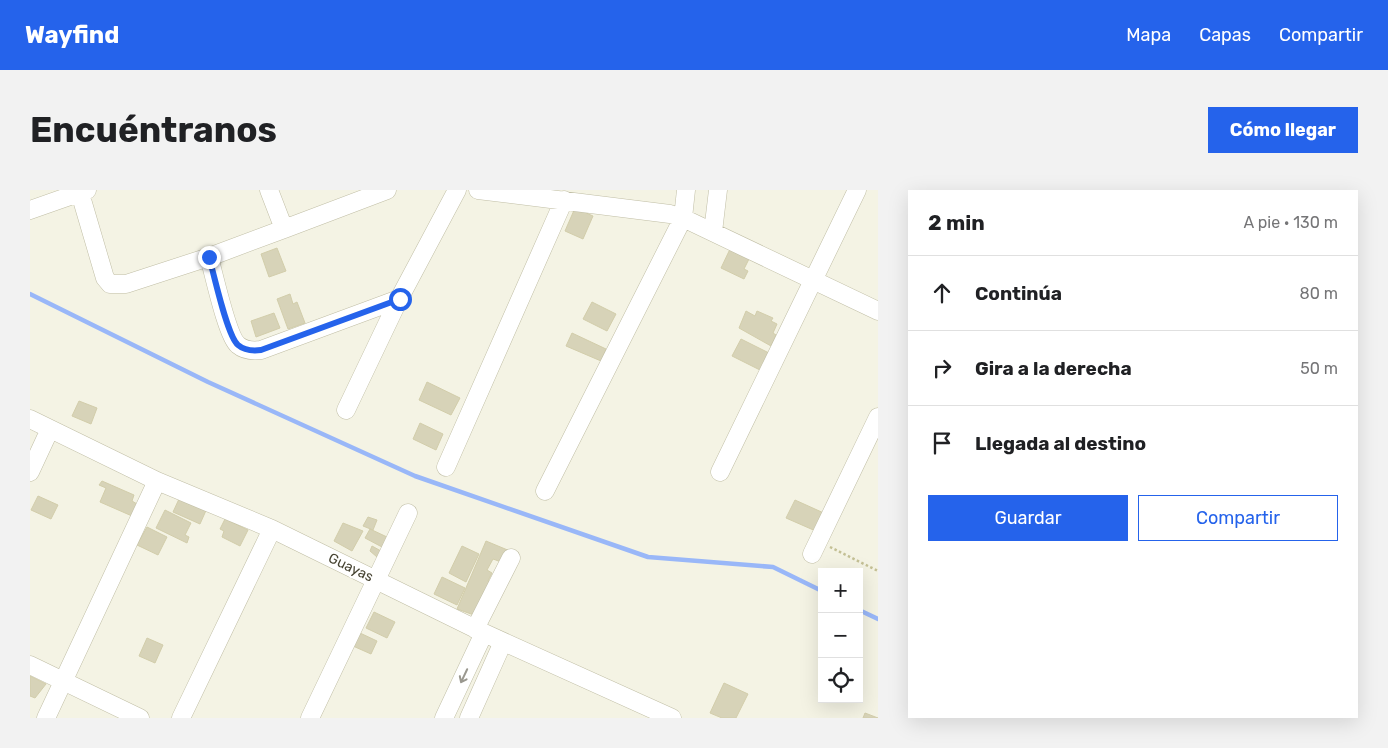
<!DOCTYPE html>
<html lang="es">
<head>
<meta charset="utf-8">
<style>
	:root { --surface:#fff; --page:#f2f2f2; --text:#202124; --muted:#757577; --line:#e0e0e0; --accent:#2563eb }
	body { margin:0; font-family:Rubik,sans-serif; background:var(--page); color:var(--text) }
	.controls { position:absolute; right:15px; bottom:15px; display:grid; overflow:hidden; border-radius:0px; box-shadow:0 5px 20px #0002 }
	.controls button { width:45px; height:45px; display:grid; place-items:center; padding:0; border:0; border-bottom:1px solid var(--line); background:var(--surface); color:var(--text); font:25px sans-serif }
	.stop { position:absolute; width:15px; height:15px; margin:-11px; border:4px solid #2563eb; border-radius:50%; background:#fff }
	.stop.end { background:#2563eb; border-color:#fff; box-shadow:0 1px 5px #0008 }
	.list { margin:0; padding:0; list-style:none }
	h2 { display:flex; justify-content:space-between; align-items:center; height:65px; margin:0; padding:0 20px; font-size:21px }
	h2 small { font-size:16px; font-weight:400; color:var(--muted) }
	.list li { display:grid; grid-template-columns:32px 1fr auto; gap:15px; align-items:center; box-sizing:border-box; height:75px; padding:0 20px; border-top:1px solid var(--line) }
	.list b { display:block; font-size:19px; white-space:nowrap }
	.list em { font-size:16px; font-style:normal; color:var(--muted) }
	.actions { display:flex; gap:10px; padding:15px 20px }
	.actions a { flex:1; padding:11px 0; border:1px solid var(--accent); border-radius:0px; text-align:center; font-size:18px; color:var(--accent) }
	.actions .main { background:var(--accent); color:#fff }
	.icon { flex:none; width:28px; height:28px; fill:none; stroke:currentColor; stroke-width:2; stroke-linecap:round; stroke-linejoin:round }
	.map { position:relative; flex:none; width:848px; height:528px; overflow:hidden; border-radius:0px }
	header { display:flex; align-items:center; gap:30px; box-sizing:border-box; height:70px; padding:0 25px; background:var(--accent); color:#fff }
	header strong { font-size:24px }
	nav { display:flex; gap:28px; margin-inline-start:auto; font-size:18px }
	.intro { display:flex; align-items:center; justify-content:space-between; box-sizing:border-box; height:120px; padding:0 30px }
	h1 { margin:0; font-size:35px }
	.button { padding:12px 22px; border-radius:0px; background:var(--accent); color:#fff; font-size:18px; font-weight:700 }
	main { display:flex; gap:30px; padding:0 30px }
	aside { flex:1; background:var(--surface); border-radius:0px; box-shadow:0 5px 20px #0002 }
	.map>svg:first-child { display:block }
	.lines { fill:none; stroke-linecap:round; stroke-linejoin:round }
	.stream { stroke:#99b7f8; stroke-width:4.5 }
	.building { fill:#d7d3b8; stroke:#d2cdaa }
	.minor-casing { stroke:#c0bea5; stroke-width:19 }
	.path { stroke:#c4c095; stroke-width:2.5; stroke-dasharray:2.5 2.5; stroke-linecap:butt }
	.minor { stroke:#fff; stroke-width:18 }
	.oneway { stroke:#9a988f }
	.route { stroke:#2563eb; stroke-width:6 }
	.labels { text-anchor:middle; stroke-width:4.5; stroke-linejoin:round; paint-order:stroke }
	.street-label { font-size:14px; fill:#474433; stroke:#fff }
</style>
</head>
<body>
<header>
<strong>Wayfind</strong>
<nav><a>Mapa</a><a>Capas</a><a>Compartir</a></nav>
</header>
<div class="intro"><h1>Encuéntranos</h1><a class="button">Cómo llegar</a></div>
<main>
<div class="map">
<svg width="848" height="528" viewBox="0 0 848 528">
	<rect width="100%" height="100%" fill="#f4f3e4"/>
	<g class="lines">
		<path class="stream" d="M0 104 178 192 385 286 618 367 743 377 792 401
			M829 420 848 429"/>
	</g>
	<path class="building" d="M545 18 563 26 553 49 535 41Z
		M701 57 720 67 714 79 718 81 714 89 691 78Z
		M247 58 256 81 239 87 231 64Z
		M260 104 263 114 267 112 275 133 258 139 247 109Z
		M562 112 586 124 577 141 553 129Z
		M716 121 725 126 727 121 743 128 741 131 747 134 743 143 746 145 741 156 709 138Z
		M244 123 250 138 226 147 221 131Z
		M542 143 576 159 571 171 536 156Z
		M711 149 741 164 732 181 702 166Z
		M397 192 430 208 421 225 389 210Z
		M49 211 67 218 61 234 42 226Z
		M390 233 413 244 406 260 383 249Z
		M72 291 104 305 102 311 107 314 102 326 70 312 76 298 69 295Z
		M8 306 28 315 21 329 1 320Z
		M149 309 178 316 170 334 143 322Z
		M765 310 796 324 788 342 756 328Z
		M135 320 161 333 155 345 159 347 157 353 126 338Z
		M338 327 347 330 343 340 333 336Z
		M195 329 218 340 210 356 192 347 194 341 190 339Z
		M313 333 333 341 322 361 304 351Z
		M117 337 137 347 128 365 107 355Z
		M340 339 357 347 352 357 335 348Z
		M456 351 480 361 474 373 463 369 457 380 462 383 458 391 465 394 444 425 427 419Z
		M342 356 351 361 347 367 340 361Z
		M432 356 449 364 436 392 419 383Z
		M412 387 435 398 427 415 404 404Z
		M344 422 365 432 357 448 336 438Z
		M330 443 347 451 341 464 323 456Z
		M117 448 133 455 125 473 109 466Z
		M0 486 16 494 5 508 0 506Z
		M694 493 718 504 706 528H692L680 523Z
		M835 523 848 528H833Z"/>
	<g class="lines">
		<g class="minor-casing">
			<path id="minor" d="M239 0 254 39 179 67C184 84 197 146 208 155 215 161 223 161 231 160L369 109
				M448 0 640 24 653 28 848 121
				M50 3 75 88 80 94H96L179 67
				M0 20 57 0
				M254 39 357 0
				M683 42 688 0
				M316 220 369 109 427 0
				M0 229 127 291 242 339 454 443 642 528
				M416 277 534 10
				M0 282 20 239
				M690 282 827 0
				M515 301 653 28 656 0
				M782 364 848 227
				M445 439 481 368
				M0 475 110 528
				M16 528 127 291
				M151 528 242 339
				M280 528 378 323
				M414 528 454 443
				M439 528 473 452"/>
		</g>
		<path class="path" d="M800 357 848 381"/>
		<use href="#minor" class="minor"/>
	</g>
	<defs><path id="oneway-shaft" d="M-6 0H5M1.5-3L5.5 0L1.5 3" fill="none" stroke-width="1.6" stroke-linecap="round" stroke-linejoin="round" transform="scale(1.25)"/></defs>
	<use class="oneway" href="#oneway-shaft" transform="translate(434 486) rotate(115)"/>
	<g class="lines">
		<path class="route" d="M179 67C184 84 197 146 208 155 215 161 223 161 231 160L370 109"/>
	</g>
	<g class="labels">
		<g class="street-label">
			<text transform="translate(321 377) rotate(26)" y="5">Guayas</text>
		</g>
	</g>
</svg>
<div class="controls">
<button>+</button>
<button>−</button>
<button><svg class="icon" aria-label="locate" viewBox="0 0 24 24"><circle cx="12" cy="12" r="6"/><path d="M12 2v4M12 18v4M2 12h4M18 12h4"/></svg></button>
</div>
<div class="stop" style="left:370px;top:109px"></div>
<div class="stop end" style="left:179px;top:67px"></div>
</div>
<aside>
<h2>2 min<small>A pie · 130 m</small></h2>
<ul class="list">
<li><svg class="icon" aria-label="ahead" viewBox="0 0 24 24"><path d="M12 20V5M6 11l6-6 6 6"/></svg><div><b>Continúa</b></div><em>80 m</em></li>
<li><svg class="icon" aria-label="right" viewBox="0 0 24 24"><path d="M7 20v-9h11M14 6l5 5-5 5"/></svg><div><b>Gira a la derecha</b></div><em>50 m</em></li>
<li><svg class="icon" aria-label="arrive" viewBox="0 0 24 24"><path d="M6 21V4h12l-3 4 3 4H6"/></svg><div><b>Llegada al destino</b></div></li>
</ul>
<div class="actions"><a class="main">Guardar</a><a>Compartir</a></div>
</aside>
</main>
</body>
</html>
